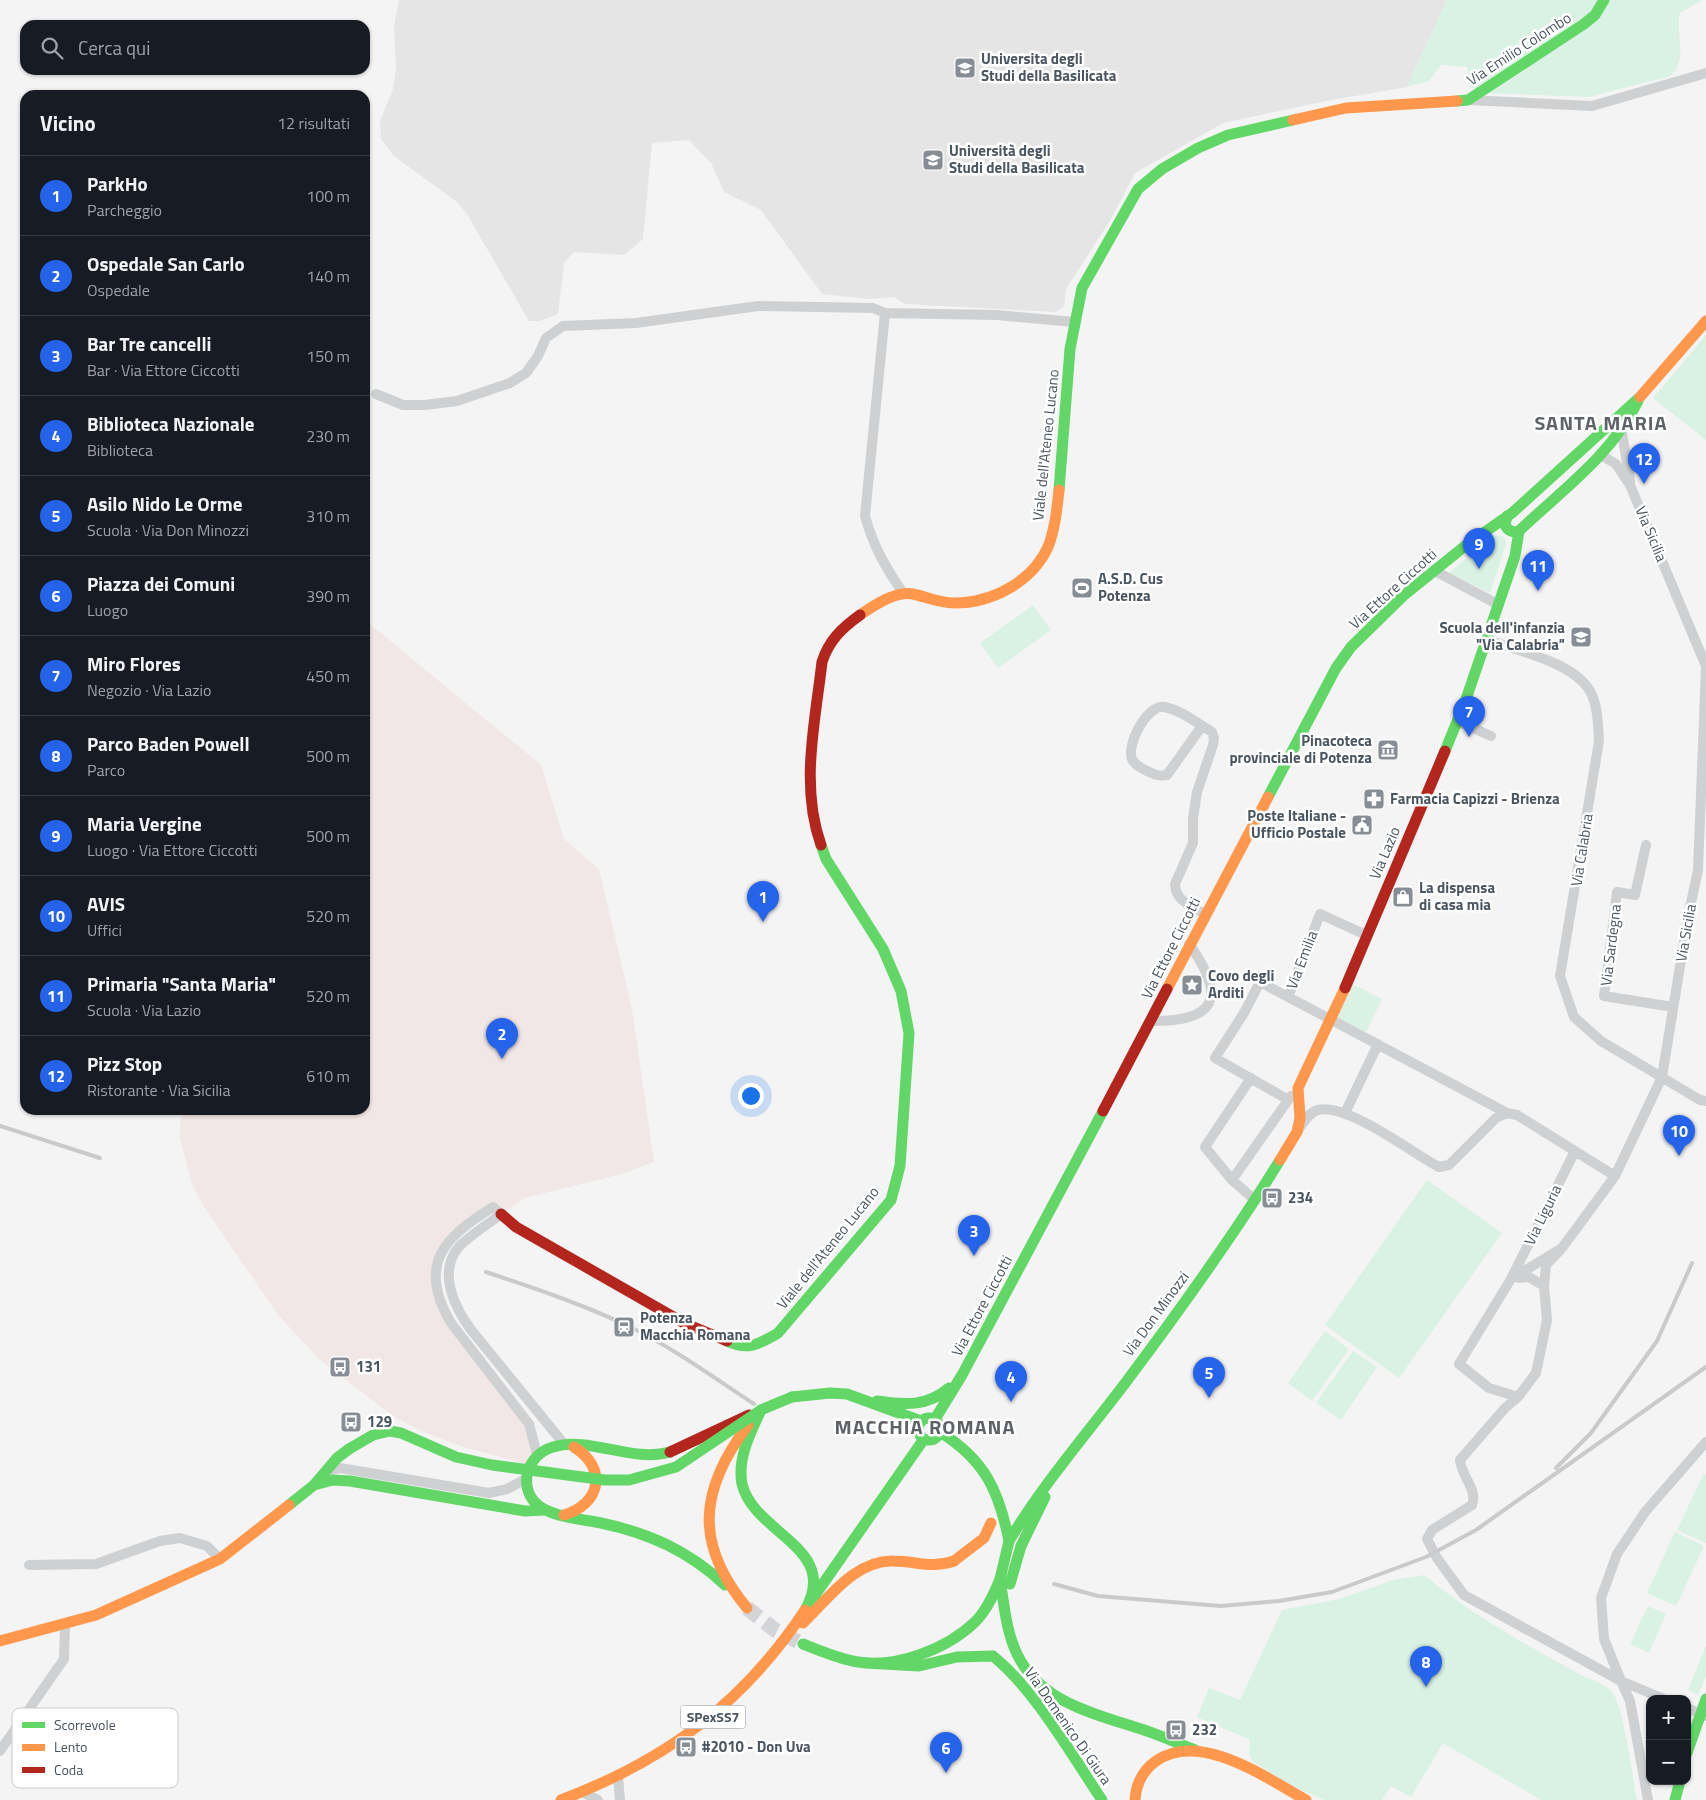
<!DOCTYPE html>
<html lang="it">
<head>
<meta charset="utf-8">
<style>
	:root { --surface:#171b24; --page:#242831; --text:#f1f3f6; --muted:#9ea1a6; --line:#363941; --accent:#2563eb }
	body { margin:0; font-family:"Titillium Web",sans-serif; background:var(--page); color:var(--text) }
	.controls { position:absolute; right:15px; bottom:15px; display:grid; overflow:hidden; border-radius:10px; box-shadow:0 1px 4px #0004 }
	.controls button { width:45px; height:45px; display:grid; place-items:center; padding:0; border:0; border-bottom:1px solid var(--line); background:var(--surface); color:var(--text); font:25px sans-serif }
	.you { position:absolute; left:750px; top:1095px; width:18px; height:18px; margin:-12px; border:4px solid #fff; border-radius:50%; background:#1a73e8; box-shadow:0 0 0 8px #1a73e833 }
	.badge { display:grid; place-items:center; width:32px; height:32px; border-radius:50%; background:var(--accent); color:#fff; font-size:16px; font-weight:700 }
	.pin { position:absolute; translate:-50% -41px; filter:drop-shadow(0 1px 2px #0008) }
	.pin::after { content:''; position:absolute; top:26px; width:18px; height:15px; background:inherit; clip-path:polygon(0 0,100% 0,50% 100%) }
	.list { margin:0; padding:0; list-style:none }
	h2 { display:flex; justify-content:space-between; align-items:center; height:65px; margin:0; padding:0 20px; font-size:21px }
	h2 small { font-size:16px; font-weight:400; color:var(--muted) }
	.list li { display:grid; grid-template-columns:32px 1fr auto; gap:15px; align-items:center; box-sizing:border-box; height:80px; padding:0 20px; border-top:1px solid var(--line) }
	.list b { display:block; font-size:19px; white-space:nowrap }
	.list p { margin:0; font-size:16px; white-space:nowrap; color:var(--muted) }
	.list em { font-size:16px; font-style:normal; color:var(--muted) }
	.icon { flex:none; width:28px; height:28px; fill:none; stroke:currentColor; stroke-width:2; stroke-linecap:round; stroke-linejoin:round }
	.map { position:relative; flex:none; width:1706px; height:1800px; overflow:hidden }
	.search { position:absolute; background:var(--surface); box-shadow:0 1px 4px #0004; left:20px; top:20px; width:350px; height:55px; display:flex; align-items:center; gap:12px; box-sizing:border-box; padding:0 18px; border-radius:15px; color:var(--muted); font-size:19px }
	.panel { position:absolute; background:var(--surface); box-shadow:0 1px 4px #0004; left:20px; top:90px; width:350px; height:1025px; border-radius:15px }
	.map>svg:first-child { display:block }
	.education { fill:#e6e5e6 }
	.medical { fill:#f1e7e6 }
	.green { fill:#d9f2e3 }
	.lines { fill:none; stroke-linecap:round; stroke-linejoin:round }
	.primary-tunnel { stroke:#d2d4d7; stroke-width:15; stroke-dasharray:15 8; stroke-linecap:butt }
	.street { stroke:#ced0d2; stroke-width:10 }
	.fast { stroke:#63d668; stroke-width:11 }
	.slow { stroke:#ff974d; stroke-width:11 }
	.jam { stroke:#b3261e; stroke-width:11 }
	.rail { stroke:#c9cacc; stroke-width:4 }
	.fast-bridge { stroke:#63d668; stroke-width:11 }
	.slow-bridge { stroke:#ff974d; stroke-width:11 }
	.labels { text-anchor:middle; stroke-width:5; stroke-linejoin:round; paint-order:stroke }
	.shield { fill:#fff; stroke:#808990; stroke-width:1 }
	.shield-label { font-size:14px; font-weight:bold; fill:#4a5661 }
	.street-label { font-size:15px; fill:#4a5661; stroke:#fff }
	.poi-label { font-size:15px; font-weight:bold; fill:#4a5661; stroke:#fff; text-anchor:start }
	.district-label { font-size:20px; font-weight:bold; letter-spacing:1px; fill:#5f6368; stroke:#fff }
	.key { fill:#fff; stroke:#c9ccd0; stroke-width:1 }
	.key-label { font-size:14px; fill:#4a5661 }
</style>
</head>
<body>
<div class="map">
<svg width="1706" height="1800" viewBox="0 0 1706 1800">
	<rect width="100%" height="100%" fill="#f4f4f4"/>
	<path class="education" d="M399 0H1447L1407 87 1326 101 1223 123 1135 173 1111 219 1066 289 1064 306 1056 312 905 304 894 297 869 299 822 294 761 210 724 192 711 163 689 140 652 143 643 239 624 255 574 252 564 263 558 314 540 321H529L467 214 457 202 394 156 381 139 380 121 393 89 396 69 394 26Z"/>
	<path class="medical" d="M365 620 541 765 564 839 599 869 632 1009 654 1162 622 1174 525 1198 501 1214 494 1207 456 1233 438 1261 441 1306 529 1424 537 1455 530 1465 463 1447 419 1430 393 1416 320 1360 279 1316 204 1207 192 1184 180 1138 181 1110H365Z"/>
	<path class="green" d="M1447 0H1701V1L1680 13C1675 34 1689 61 1670 76L1589 97 1486 93 1470 87 1467 67 1441 65 1429 81 1407 87Z
		M1706 335V440L1653 398Z
		M1495 535 1504 537 1506 544 1490 593 1449 573Z
		M1033 605 1051 630 998 668 980 643Z
		M1353 984 1382 999 1366 1032 1337 1018Z
		M1427 1180 1502 1233 1399 1378 1325 1325Z
		M1325 1331 1349 1349 1312 1401 1288 1383Z
		M1353 1351 1377 1367 1341 1420 1316 1403Z
		M1704 1473 1706 1475V1543L1677 1530Z
		M1675 1532 1704 1546 1676 1606 1647 1593Z
		M1424 1575C1472 1615 1525 1644 1579 1674 1590 1680 1607 1683 1614 1695 1625 1716 1632 1774 1637 1800H1541L1443 1743 1411 1797 1391 1786 1382 1800H1324L1289 1784 1253 1762 1249 1754 1250 1740 1197 1717 1209 1688 1240 1700 1282 1610 1339 1599 1393 1580Z
		M1648 1606 1666 1614 1649 1653 1630 1644Z
		M1706 1646V1676L1698 1695 1688 1690Z"/>
	<g class="lines">
		<path class="primary-tunnel" d="M747 1608 775 1630 803 1644"/>
		<path class="street" d="M1468 100 1592 106 1706 73
			M376 394 403 405H425L457 401 510 383 526 373 538 356 546 338 563 326 636 323 758 306 873 308 885 313
			M1622 433 1630 481
			M1601 455 1616 464 1630 485 1706 666
			M1435 571 1499 605
			M903 593C886 568 873 546 865 516L885 313 997 315 1074 322
			M1488 640C1518 651 1573 662 1590 691 1598 705 1598 726 1599 741L1560 976 1574 1017 1601 1041 1700 1100 1706 1101
			M1457 721 1491 736
			M1202 726 1167 775C1159 777 1153 774 1145 770 1141 768 1136 765 1133 761 1124 748 1147 704 1164 707 1181 710 1197 723 1212 732L1214 738 1213 745 1197 792 1193 818V843L1175 884C1175 901 1193 907 1205 914
			M1646 845 1635 895 1617 892 1604 996 1673 1007
			M1288 997 1320 914 1366 935
			M1151 1021C1217 1022 1227 997 1189 944
			M1287 1099 1215 1058 1244 1013 1260 982 1507 1113
			M1345 1113 1378 1044
			M1299 1129C1304 1122 1309 1112 1318 1110 1347 1103 1411 1152 1439 1167L1449 1165 1496 1118 1507 1113 1517 1115 1615 1176
			M1232 1180 1205 1147 1251 1078
			M1255 1200 1232 1180 1291 1096
			M1562 1248 1511 1279 1459 1364 1489 1388 1518 1397 1505 1408 1460 1460C1461 1476 1478 1489 1472 1505L1432 1530 1427 1539 1437 1558 1464 1595 1621 1681 1630 1701 1648 1800
			M1511 1279 1575 1151
			M1544 1286 1546 1265 1562 1248 1615 1176 1662 1077 1688 917 1698 870 1706 668
			M1518 1397 1536 1373 1547 1320 1544 1286 1529 1277 1519 1278
			M537 1454 529 1424 451 1323C417 1265 443 1238 493 1207L501 1214C489 1224 467 1237 458 1248 437 1274 456 1310 472 1331L564 1444
			M326 1471 340 1468 489 1493 507 1489 526 1479
			M29 1565 96 1564 160 1541 180 1538 207 1546 220 1559
			M1664 1699 1621 1681 1604 1639 1601 1598 1617 1554 1645 1512 1706 1442
			M1687 1708 1705 1716
			M0 1751 64 1659 65 1625
			M618 1777 620 1800
			M582 1792 598 1800"/>
		<path class="fast" d="M1457 101 1468 100 1584 24 1595 15 1604 0
			M1059 490 1070 349 1082 288 1138 189 1162 169 1198 148 1228 135 1293 120
			M1507 516 1505 525C1508 531 1513 533 1519 531 1562 490 1611 456 1638 401
			M1445 751 1465 702 1515 556 1519 531
			M1268 797 1336 668 1351 647 1403 596 1465 546 1512 513 1640 397
			M727 1341C748 1351 759 1344 778 1333L891 1200 900 1166 909 1033 901 991 883 949 826 859 821 845
			M792 1397 830 1393 847 1394 921 1421
			M877 1401C904 1405 927 1407 949 1388
			M761 1410C751 1432 737 1458 742 1484 754 1534 841 1548 805 1610
			M918 1429a11 11 0 1 1 22 0a11 11 0 1 1-22 0Z
			M935 1419 962 1375 1103 1111
			M940 1432C985 1460 999 1491 1009 1541
			M670 1452C631 1463 591 1436 553 1447 525 1455 516 1492 542 1508 559 1518 582 1519 601 1523 649 1533 689 1551 725 1585
			M314 1485 333 1480 350 1481 525 1511 544 1510
			M289 1505 314 1485 337 1458 349 1449
			M1009 1541C1043 1484 1086 1435 1126 1382 1180 1310 1233 1237 1280 1160
			M1021 1546 1045 1497
			M1000 1579C1004 1604 1006 1631 1017 1654 1040 1702 1095 1714 1141 1729 1160 1735 1177 1743 1195 1750
			M813 1598 924 1439
			M803 1644C821 1651 839 1659 858 1662 897 1668 947 1649 975 1622 987 1610 994 1594 1000 1579
			M865 1663 919 1666 957 1657 993 1656C1035 1690 1071 1754 1102 1800
			M1687 1753 1706 1699
			M1675 1800 1680 1781"/>
		<path class="slow" d="M1293 120 1346 108 1457 101
			M1640 397 1706 321
			M860 615C875 605 895 591 913 594 927 597 939 603 954 603 992 603 1032 582 1048 547 1055 529 1057 509 1059 490
			M1167 989 1268 797
			M1280 1160 1297 1132 1300 1118 1298 1088 1345 988
			M564 1515C601 1504 608 1468 574 1447
			M747 1608C694 1544 699 1490 748 1425
			M803 1623C828 1599 855 1560 893 1561 917 1561 930 1569 954 1561
			M0 1641 96 1615 220 1559 289 1505
			M561 1800C666 1760 743 1704 805 1610
			M1135 1800C1136 1784 1142 1771 1156 1761 1200 1730 1266 1778 1306 1800"/>
		<path class="jam" d="M821 845C800 786 815 723 822 662 829 640 842 628 860 615
			M1345 988 1445 751
			M1103 1111 1167 989
			M501 1214 516 1227 684 1323 727 1341
			M670 1452 749 1415"/>
		<path class="rail" d="M0 1126 100 1158
			M486 1272C534 1288 582 1304 628 1326 672 1347 713 1377 754 1404
			M1556 1468 1591 1433 1657 1341 1692 1263
			M1054 1584 1098 1596 1221 1606 1279 1601 1332 1592 1426 1557 1476 1530 1706 1367"/>
		<path class="fast-bridge" d="M761 1410 792 1397
			M349 1449 373 1435 390 1431 401 1433 456 1457 492 1465 605 1480H629L676 1467 761 1410
			M1000 1579 1009 1541
			M1010 1584 1021 1546"/>
		<path class="slow-bridge" d="M954 1561 984 1538 991 1523"/>
	</g>
	<defs>
		<g id="university-square" transform="scale(1.125)"><rect x="-9" y="-9" width="18" height="18" rx="4" fill="#868d94" stroke="#fff"/><path d="M0-5L7-2L0 1L-7-2ZM-4 1L0 2.5L4 1V4Q0 6-4 4Z" fill="#fff"/></g>
		<g id="stadium-square" transform="scale(1.125)"><rect x="-9" y="-9" width="18" height="18" rx="4" fill="#868d94" stroke="#fff"/><path d="M0-5a6.5 5 0 1 0 0 10a6.5 5 0 1 0 0-10ZM-3.5-1.8h7v3.6h-7Z" fill="#fff"/></g>
		<g id="school-square" transform="scale(1.125)"><rect x="-9" y="-9" width="18" height="18" rx="4" fill="#868d94" stroke="#fff"/><path d="M0-5L7-2L0 1L-7-2ZM-4 1L0 2.5L4 1V4Q0 6-4 4Z" fill="#fff"/></g>
		<g id="museum-square" transform="scale(1.125)"><rect x="-9" y="-9" width="18" height="18" rx="4" fill="#868d94" stroke="#fff"/><path d="M0-6L6-3V-2H-6V-3ZM-5-1h2V3h-2ZM-1-1h2V3h-2ZM3-1h2V3H3ZM-6 4H6V6H-6Z" fill="#fff"/></g>
		<g id="pharmacy-square" transform="scale(1.125)"><rect x="-9" y="-9" width="18" height="18" rx="4" fill="#868d94" stroke="#fff"/><path d="M-2-6h4v4h4v4h-4v4h-4v-4h-4v-4h4Z" fill="#fff"/></g>
		<g id="civic-square" transform="scale(1.125)"><rect x="-9" y="-9" width="18" height="18" rx="4" fill="#868d94" stroke="#fff"/><path d="M-.6-6.5H3V-4.5H.6V-3L4-1V1h2V6H-6V1h2V-1L-.6-3ZM-1.2 2.5V6h2.4V2.5Z" fill="#fff"/></g>
		<g id="shop-square" transform="scale(1.125)"><rect x="-9" y="-9" width="18" height="18" rx="4" fill="#868d94" stroke="#fff"/><path d="M-5-2.5h2.3a2.7 3.5 0 0 1 5.4 0H5L5.5 6h-11ZM-1.5-2.5h3a1.5 2.3 0 0 0-3 0Z" fill="#fff"/></g>
		<g id="sight-square" transform="scale(1.125)"><rect x="-9" y="-9" width="18" height="18" rx="4" fill="#868d94" stroke="#fff"/><path d="M0-6L1.8-2.2L6-1.7L2.9 1.2L3.7 5.4L0 3.3L-3.7 5.4L-2.9 1.2L-6-1.7L-1.8-2.2Z" fill="#fff"/></g>
		<g id="bus-square" transform="scale(1.125)"><rect x="-9" y="-9" width="18" height="18" rx="4" fill="#868d94" stroke="#fff"/><path d="M-5-6H5V4H4V6H2V4H-2V6H-4V4H-5ZM-3.5-4V0h7V-4ZM-3.5 1.2v1.5H-2V1.2ZM2 1.2v1.5H3.5V1.2Z" fill="#fff"/></g>
		<g id="station-square" transform="scale(1.125)"><rect x="-9" y="-9" width="18" height="18" rx="4" fill="#868d94" stroke="#fff"/><path d="M-3-6H3Q5-6 5-4V2Q5 4 3 4L4.5 6H3L1.5 4h-3L-3 6H-4.5L-3 4Q-5 4-5 2V-4Q-5-6-3-6ZM-3.5-4v3h7v-3ZM-3.5 1v1.5H-2V1ZM2 1v1.5H3.5V1Z" fill="#fff"/></g>
	</defs>
	<g fill-rule="evenodd">
		<use href="#university-square" x="965" y="68"/>
		<use href="#university-square" x="933" y="160"/>
		<use href="#stadium-square" x="1082" y="588"/>
		<use href="#school-square" x="1581" y="637"/>
		<use href="#museum-square" x="1388" y="750"/>
		<use href="#pharmacy-square" x="1374" y="799"/>
		<use href="#civic-square" x="1362" y="825"/>
		<use href="#shop-square" x="1403" y="897"/>
		<use href="#sight-square" x="1192" y="985"/>
		<use href="#bus-square" x="1272" y="1198"/>
		<use href="#station-square" x="624" y="1327"/>
		<use href="#bus-square" x="340" y="1367"/>
		<use href="#bus-square" x="351" y="1422"/>
		<use href="#bus-square" x="1176" y="1730"/>
		<use href="#bus-square" x="686" y="1747"/>
	</g>
	<g class="labels">
		<rect class="shield" x="680.5" y="1705.5" width="65" height="23" rx="4"/>
		<g class="shield-label">
			<text x="713" y="1722">SPexSS7</text>
		</g>
		<g class="street-label">
			<text transform="translate(1519 49) rotate(-33)" y="5">Via Emilio Colombo</text>
			<text transform="translate(1046 445) rotate(-84)" y="5">Viale dell'Ateneo Lucano</text>
			<text transform="translate(1651 534) rotate(67)" y="5">Via Sicilia</text>
			<text transform="translate(1393 589) rotate(-42)" y="5">Via Ettore Ciccotti</text>
			<text transform="translate(1582 850) rotate(-81)" y="5">Via Calabria</text>
			<text transform="translate(1385 853) rotate(-67)" y="5">Via Lazio</text>
			<text transform="translate(1686 933) rotate(-80)" y="5">Via Sicilia</text>
			<text transform="translate(1611 945) rotate(-83)" y="5">Via Sardegna</text>
			<text transform="translate(1171 948) rotate(-63)" y="5">Via Ettore Ciccotti</text>
			<text transform="translate(1302 960) rotate(-69)" y="5">Via Emilia</text>
			<text transform="translate(1543 1215) rotate(-64)" y="5">Via Liguria</text>
			<text transform="translate(828 1248) rotate(-51)" y="5">Viale dell'Ateneo Lucano</text>
			<text transform="translate(982 1306) rotate(-62)" y="5">Via Ettore Ciccotti</text>
			<text transform="translate(1156 1314) rotate(-54)" y="5">Via Don Minozzi</text>
			<text transform="translate(1068 1726) rotate(55)" y="5">Via Domenico Di Giura</text>
		</g>
		<g class="poi-label">
			<text x="981" y="64">Universita degli<tspan x="981" dy="17">Studi della Basilicata</tspan></text>
			<text x="949" y="156">Università degli<tspan x="949" dy="17">Studi della Basilicata</tspan></text>
			<text x="1098" y="584">A.S.D. Cus<tspan x="1098" dy="17">Potenza</tspan></text>
			<text x="1565" y="633" text-anchor="end">Scuola dell'infanzia<tspan x="1565" dy="17">"Via Calabria"</tspan></text>
			<text x="1372" y="746" text-anchor="end">Pinacoteca<tspan x="1372" dy="17">provinciale di Potenza</tspan></text>
			<text x="1390" y="804">Farmacia Capizzi - Brienza</text>
			<text x="1346" y="821" text-anchor="end">Poste Italiane -<tspan x="1346" dy="17">Ufficio Postale</tspan></text>
			<text x="1419" y="893">La dispensa<tspan x="1419" dy="17">di casa mia</tspan></text>
			<text x="1208" y="981">Covo degli<tspan x="1208" dy="17">Arditi</tspan></text>
			<text x="1288" y="1203">234</text>
			<text x="640" y="1323">Potenza<tspan x="640" dy="17">Macchia Romana</tspan></text>
			<text x="356" y="1372">131</text>
			<text x="367" y="1427">129</text>
			<text x="1192" y="1735">232</text>
			<text x="702" y="1752">#2010 - Don Uva</text>
		</g>
		<g class="district-label">
			<text x="1601" y="430">SANTA MARIA</text>
			<text x="925" y="1434">MACCHIA ROMANA</text>
		</g>
	</g>
	<rect x="12" y="1708" width="166" height="80" rx="8" class="key"/>
	<rect x="22" y="1722" width="23" height="6" fill="#63d668"/>
	<rect x="22" y="1744" width="23" height="7" fill="#ff974d"/>
	<rect x="22" y="1767" width="23" height="6" fill="#b3261e"/>
	<g class="key-label">
		<text x="54" y="1730">Scorrevole</text>
		<text x="54" y="1752">Lento</text>
		<text x="54" y="1775">Coda</text>
	</g>
</svg>
<div class="controls">
<button>+</button>
<button>−</button>
</div>
<div class="you"></div>
<div class="pin badge" style="left:763px;top:922px">1</div>
<div class="pin badge" style="left:502px;top:1059px">2</div>
<div class="pin badge" style="left:974px;top:1256px">3</div>
<div class="pin badge" style="left:1011px;top:1402px">4</div>
<div class="pin badge" style="left:1209px;top:1398px">5</div>
<div class="pin badge" style="left:946px;top:1773px">6</div>
<div class="pin badge" style="left:1469px;top:737px">7</div>
<div class="pin badge" style="left:1426px;top:1687px">8</div>
<div class="pin badge" style="left:1479px;top:569px">9</div>
<div class="pin badge" style="left:1679px;top:1156px">10</div>
<div class="pin badge" style="left:1538px;top:591px">11</div>
<div class="pin badge" style="left:1644px;top:484px">12</div>
<div class="search"><svg class="icon" aria-label="search" viewBox="0 0 24 24"><circle cx="10" cy="10" r="6"/><path d="M15 15l6 6"/></svg>Cerca qui</div>
<section class="panel">
<h2>Vicino<small>12 risultati</small></h2>
<ul class="list">
<li><span class="badge">1</span><div><b>ParkHo</b><p>Parcheggio</p></div><em>100 m</em></li>
<li><span class="badge">2</span><div><b>Ospedale San Carlo</b><p>Ospedale</p></div><em>140 m</em></li>
<li><span class="badge">3</span><div><b>Bar Tre cancelli</b><p>Bar · Via Ettore Ciccotti</p></div><em>150 m</em></li>
<li><span class="badge">4</span><div><b>Biblioteca Nazionale</b><p>Biblioteca</p></div><em>230 m</em></li>
<li><span class="badge">5</span><div><b>Asilo Nido Le Orme</b><p>Scuola · Via Don Minozzi</p></div><em>310 m</em></li>
<li><span class="badge">6</span><div><b>Piazza dei Comuni</b><p>Luogo</p></div><em>390 m</em></li>
<li><span class="badge">7</span><div><b>Miro Flores</b><p>Negozio · Via Lazio</p></div><em>450 m</em></li>
<li><span class="badge">8</span><div><b>Parco Baden Powell</b><p>Parco</p></div><em>500 m</em></li>
<li><span class="badge">9</span><div><b>Maria Vergine</b><p>Luogo · Via Ettore Ciccotti</p></div><em>500 m</em></li>
<li><span class="badge">10</span><div><b>AVIS</b><p>Uffici</p></div><em>520 m</em></li>
<li><span class="badge">11</span><div><b>Primaria &quot;Santa Maria&quot;</b><p>Scuola · Via Lazio</p></div><em>520 m</em></li>
<li><span class="badge">12</span><div><b>Pizz Stop</b><p>Ristorante · Via Sicilia</p></div><em>610 m</em></li>
</ul>
</section>
</div>
</body>
</html>
